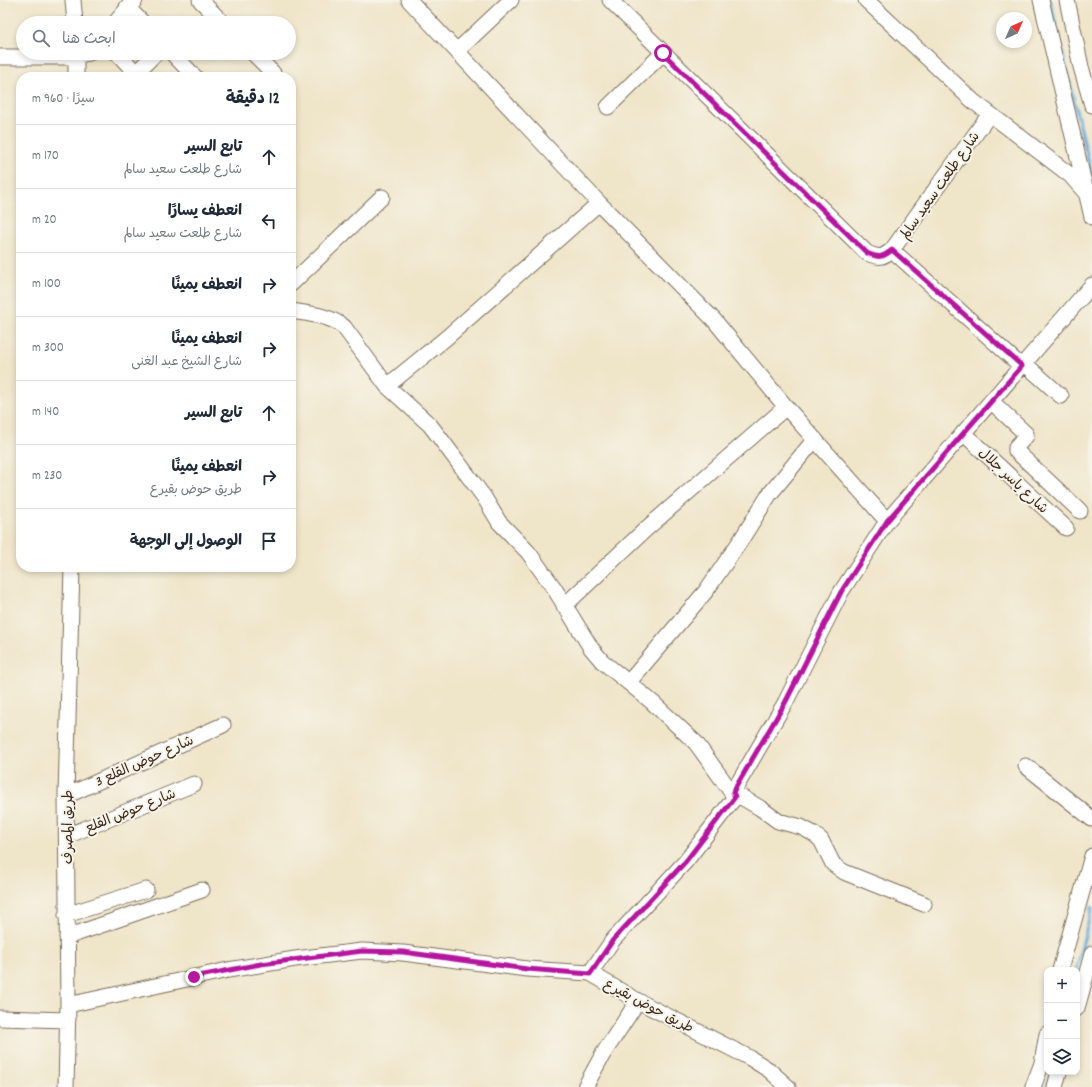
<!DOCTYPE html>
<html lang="ar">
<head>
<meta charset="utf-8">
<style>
	:root { --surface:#fff; --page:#f6f6f7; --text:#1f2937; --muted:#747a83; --line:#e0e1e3 }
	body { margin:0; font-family:Dekko,"Playpen Sans Arabic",sans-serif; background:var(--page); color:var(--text); direction:rtl }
	.controls { position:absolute; right:12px; bottom:12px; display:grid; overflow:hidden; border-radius:8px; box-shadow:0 2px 6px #0003 }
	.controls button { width:36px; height:36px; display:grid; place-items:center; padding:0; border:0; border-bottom:1px solid var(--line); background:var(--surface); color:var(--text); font:20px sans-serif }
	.compass { position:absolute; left:996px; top:12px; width:36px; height:36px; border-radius:50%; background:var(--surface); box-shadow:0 2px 6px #0003; rotate:45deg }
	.stop { position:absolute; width:12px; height:12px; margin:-9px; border:3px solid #b5179e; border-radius:50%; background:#fff }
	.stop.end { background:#b5179e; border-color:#fff; box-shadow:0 1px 4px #0008 }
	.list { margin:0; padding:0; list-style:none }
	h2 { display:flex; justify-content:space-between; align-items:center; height:52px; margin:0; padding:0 16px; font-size:17px }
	h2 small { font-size:13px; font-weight:400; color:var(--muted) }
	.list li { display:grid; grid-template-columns:26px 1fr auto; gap:12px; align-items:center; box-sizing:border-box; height:64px; padding:0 16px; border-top:1px solid var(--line) }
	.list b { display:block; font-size:15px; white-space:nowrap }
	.list p { margin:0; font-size:13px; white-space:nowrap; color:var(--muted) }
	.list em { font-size:13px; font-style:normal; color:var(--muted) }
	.icon { flex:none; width:22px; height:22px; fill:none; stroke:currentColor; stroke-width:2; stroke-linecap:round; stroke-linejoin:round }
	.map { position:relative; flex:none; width:1092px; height:1087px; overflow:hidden; direction:ltr }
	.search { position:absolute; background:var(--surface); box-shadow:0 2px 6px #0003; left:16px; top:16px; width:280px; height:44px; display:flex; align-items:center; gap:10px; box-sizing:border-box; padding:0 14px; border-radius:22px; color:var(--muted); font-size:15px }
	.panel { position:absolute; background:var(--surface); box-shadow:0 2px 6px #0003; left:16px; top:72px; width:280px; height:500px; border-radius:16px; direction:rtl }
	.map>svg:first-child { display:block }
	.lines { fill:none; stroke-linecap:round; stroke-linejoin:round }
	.stream { stroke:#67abdc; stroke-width:3.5 }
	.minor-casing { stroke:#7a6b5a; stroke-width:17 }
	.minor { stroke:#fff; stroke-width:15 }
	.route { stroke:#b5179e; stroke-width:5 }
	.labels { text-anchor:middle; stroke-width:4; stroke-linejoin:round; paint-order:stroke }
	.street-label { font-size:14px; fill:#3b2a1e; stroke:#f7f3e8 }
</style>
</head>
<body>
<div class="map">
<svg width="1092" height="1087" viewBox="0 0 1092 1087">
	<rect width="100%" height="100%" fill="#f7f3e8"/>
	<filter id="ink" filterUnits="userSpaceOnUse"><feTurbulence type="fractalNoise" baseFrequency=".025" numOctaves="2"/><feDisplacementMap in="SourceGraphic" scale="8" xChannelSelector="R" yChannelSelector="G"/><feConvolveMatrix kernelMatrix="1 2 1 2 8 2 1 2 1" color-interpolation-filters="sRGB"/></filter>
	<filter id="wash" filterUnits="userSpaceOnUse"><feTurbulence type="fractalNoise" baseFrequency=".012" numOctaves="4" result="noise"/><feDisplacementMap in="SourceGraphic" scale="16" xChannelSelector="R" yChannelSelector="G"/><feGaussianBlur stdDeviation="0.9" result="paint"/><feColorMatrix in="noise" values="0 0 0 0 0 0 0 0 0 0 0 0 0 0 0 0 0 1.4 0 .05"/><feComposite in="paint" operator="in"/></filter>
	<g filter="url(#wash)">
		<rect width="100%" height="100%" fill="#efe5c9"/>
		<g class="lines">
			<path class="stream" d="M1050 0 1092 176
				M1076 970 1092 907
				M1047 1087 1051 1072"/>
		</g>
	</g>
	<g filter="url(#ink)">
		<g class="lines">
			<g class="minor-casing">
				<path id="minor" d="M73 0 75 23
					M200 0 223 23
					M409 0 599 203 714 320 786 407 887 521
					M610 0 867 253C879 258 882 258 892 250L989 115
					M866 0 973 101 1070 175 1085 192 1092 191
					M1041 0 1092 217
					M1067 0 1081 67 1092 105
					M127 7 143 23
					M115 23 135 0
					M457 51 511 0
					M76 53V77
					M117 53 140 77
					M172 53 195 77
					M253 53 273 73
					M0 57H65L89 53
					M132 77 156 53
					M608 107 663 53
					M892 250 1021 366
					M291 284 382 197
					M291 311C310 314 329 315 344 327L387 386 430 425 440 438 484 497 499 522 528 552 554 588 591 648 602 661 652 702 696 743 735 797 686 861 613 940 590 973
					M1024 363 1061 396
					M387 386 446 338 599 203
					M991 401 1026 434V436L1016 447V451L1080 511
					M963 433 1066 528
					M564 606 646 529 786 407
					M629 682 706 591 739 543 769 495 815 439
					M1026 766 1092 819
					M733 792 785 703 841 592 887 521 1092 285
					M733 792 760 808 778 821 801 827 814 834 821 840 833 864 844 872 924 904
					M66 796 223 725
					M67 836 194 784
					M66 915 146 890
					M67 937 202 890
					M1060 970 1092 856
					M68 1005 228 970 295 959 362 951 403 953 527 969 590 973 638 1001 750 1058 769 1070 788 1087
					M1077 1008 1092 954
					M0 1018 68 1020
					M66 1087 68 1005 66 796 72 567
					M585 1087 603 1054 638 1001
					M1033 1087 1042 1063 1047 1034
					M1055 1087 1059 1072"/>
			</g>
			<use href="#minor" class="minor"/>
		</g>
	</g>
	<g class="lines" filter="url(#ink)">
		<path class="route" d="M194 977 261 964 362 951 403 952 527 969 590 974 613 940 686 861 735 797 733 792 785 703 841 592 887 521 1022 366 892 250C882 258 879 258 867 253L663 53"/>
	</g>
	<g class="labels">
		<g class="street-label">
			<text transform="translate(939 185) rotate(-55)" y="5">شارع طلعت سعيد سالم</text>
			<text transform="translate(1014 480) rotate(43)" y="5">شارع ياسر جلال</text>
			<text transform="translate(144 760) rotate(-24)" y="5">شارع حوض القلع 3</text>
			<text transform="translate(130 810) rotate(-22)" y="5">شارع حوض القلع</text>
			<text transform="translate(67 827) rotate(-90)" y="5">طريق المصرف</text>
			<text transform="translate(649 1005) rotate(28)" y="5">طريق حوض بقيرع</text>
		</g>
	</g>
</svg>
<div class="controls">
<button>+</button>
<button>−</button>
<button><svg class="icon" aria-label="layers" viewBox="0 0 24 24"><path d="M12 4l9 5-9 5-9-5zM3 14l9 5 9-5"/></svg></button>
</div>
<svg class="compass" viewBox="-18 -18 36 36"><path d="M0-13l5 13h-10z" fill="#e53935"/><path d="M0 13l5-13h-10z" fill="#747a83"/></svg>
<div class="stop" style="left:663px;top:53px"></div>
<div class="stop end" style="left:194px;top:977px"></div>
<div class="search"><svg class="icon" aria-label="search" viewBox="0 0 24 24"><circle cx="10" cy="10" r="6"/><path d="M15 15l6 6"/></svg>ابحث هنا</div>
<section class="panel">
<h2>12 دقيقة<small>سيرًا · 960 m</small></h2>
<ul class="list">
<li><svg class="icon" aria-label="ahead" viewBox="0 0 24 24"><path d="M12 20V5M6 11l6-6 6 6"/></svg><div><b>تابع السير</b><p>شارع طلعت سعيد سالم</p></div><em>170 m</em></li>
<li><svg class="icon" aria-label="left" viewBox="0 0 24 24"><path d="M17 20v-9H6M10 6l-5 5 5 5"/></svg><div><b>انعطف يسارًا</b><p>شارع طلعت سعيد سالم</p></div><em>20 m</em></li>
<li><svg class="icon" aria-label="right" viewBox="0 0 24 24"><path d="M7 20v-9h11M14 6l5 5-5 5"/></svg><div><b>انعطف يمينًا</b></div><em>100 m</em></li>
<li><svg class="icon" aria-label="right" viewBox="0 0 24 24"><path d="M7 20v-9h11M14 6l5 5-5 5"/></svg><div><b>انعطف يمينًا</b><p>شارع الشيخ عبد الغنى</p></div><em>300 m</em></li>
<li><svg class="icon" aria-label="ahead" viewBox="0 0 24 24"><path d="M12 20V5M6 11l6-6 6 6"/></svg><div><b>تابع السير</b></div><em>140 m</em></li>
<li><svg class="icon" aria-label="right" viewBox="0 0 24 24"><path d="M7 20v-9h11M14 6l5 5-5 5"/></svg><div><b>انعطف يمينًا</b><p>طريق حوض بقيرع</p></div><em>230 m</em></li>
<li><svg class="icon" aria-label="arrive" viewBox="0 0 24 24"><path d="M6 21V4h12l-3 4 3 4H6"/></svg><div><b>الوصول إلى الوجهة</b></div></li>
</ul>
</section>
</div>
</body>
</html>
